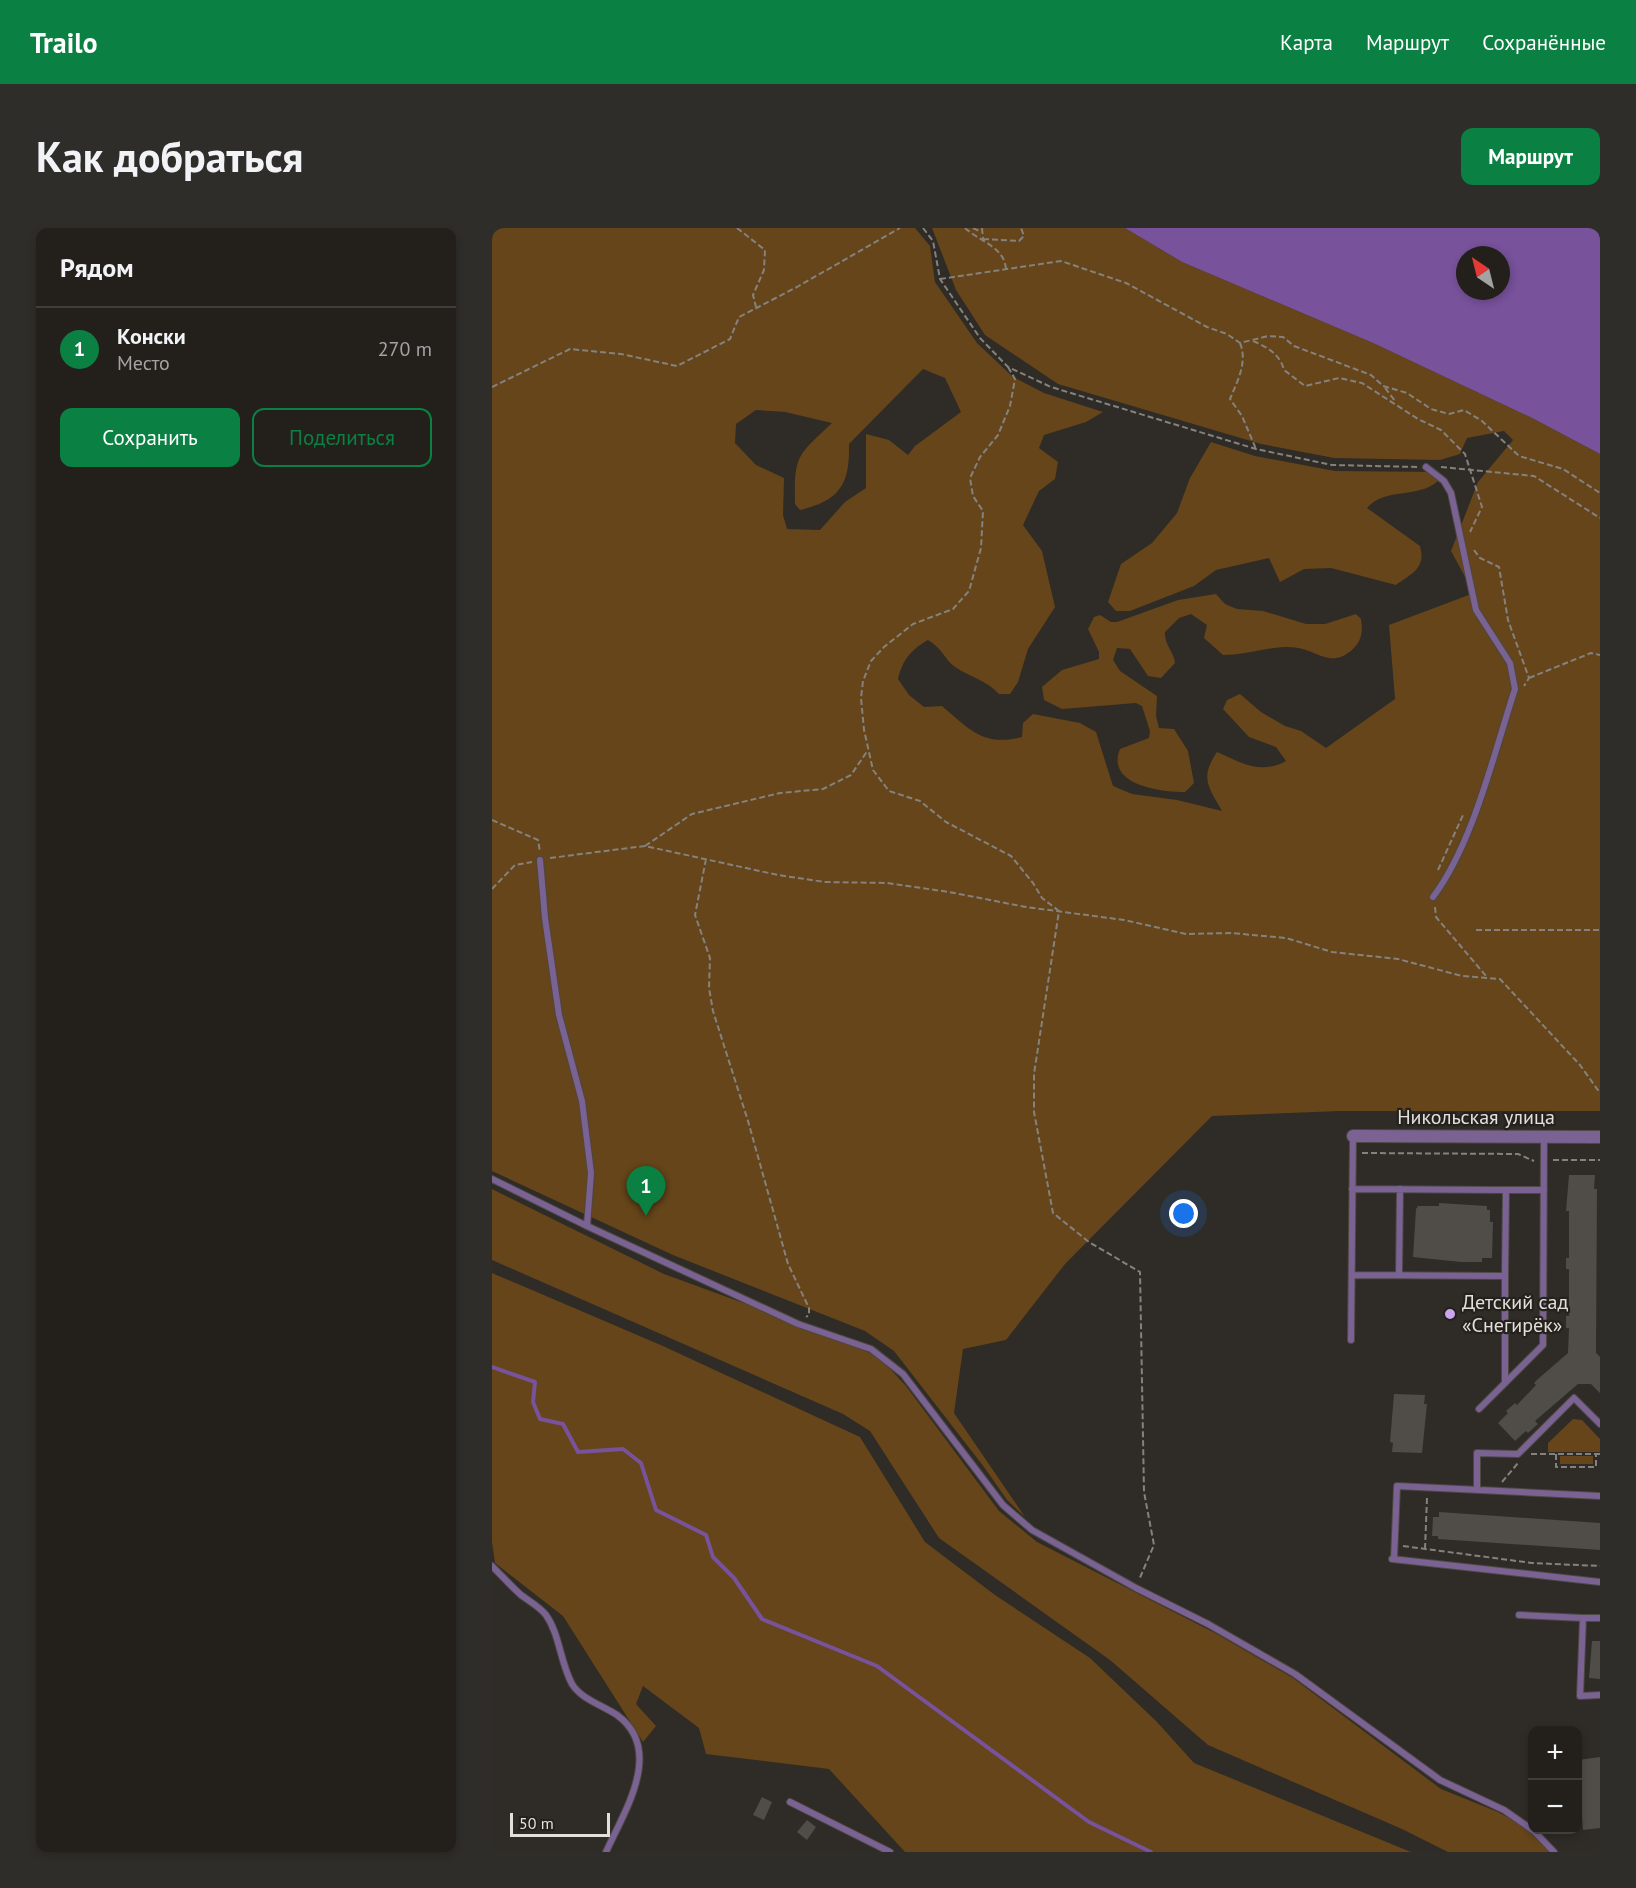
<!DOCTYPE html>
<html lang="ru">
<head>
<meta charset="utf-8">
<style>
	:root { --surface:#23201c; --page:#2f2d29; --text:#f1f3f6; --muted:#a3a3a3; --line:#403e3b; --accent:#0b8043 }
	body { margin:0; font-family:"PT Sans",sans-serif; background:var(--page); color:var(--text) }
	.controls { position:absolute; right:18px; bottom:18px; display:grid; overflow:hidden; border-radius:12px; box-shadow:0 3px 9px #0003 }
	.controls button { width:54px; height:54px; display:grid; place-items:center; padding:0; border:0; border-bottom:2px solid var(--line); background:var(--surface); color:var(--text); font:30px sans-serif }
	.compass { position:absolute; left:964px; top:18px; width:54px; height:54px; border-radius:50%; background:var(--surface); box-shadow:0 3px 9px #0003; rotate:325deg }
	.scale { position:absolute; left:18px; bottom:15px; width:100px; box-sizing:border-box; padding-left:6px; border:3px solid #e2dfdc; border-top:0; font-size:16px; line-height:21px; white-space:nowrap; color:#e2dfdc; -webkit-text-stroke:4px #25211c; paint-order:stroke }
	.you { position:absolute; left:692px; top:986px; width:21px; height:21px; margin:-15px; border:4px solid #fff; border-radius:50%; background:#1a73e8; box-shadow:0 0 0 9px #1a73e833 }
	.badge { display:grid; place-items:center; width:39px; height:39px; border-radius:50%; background:var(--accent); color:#fff; font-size:20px; font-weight:700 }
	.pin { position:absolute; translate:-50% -50px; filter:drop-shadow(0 2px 3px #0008) }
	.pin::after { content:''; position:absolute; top:32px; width:21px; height:18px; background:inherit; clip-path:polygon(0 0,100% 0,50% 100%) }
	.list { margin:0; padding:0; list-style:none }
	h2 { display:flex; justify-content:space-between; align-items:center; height:78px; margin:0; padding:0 24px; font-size:26px }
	h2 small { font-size:20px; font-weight:400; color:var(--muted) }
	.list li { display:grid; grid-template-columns:39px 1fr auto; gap:18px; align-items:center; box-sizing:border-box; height:84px; padding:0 24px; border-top:2px solid var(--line) }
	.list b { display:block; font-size:22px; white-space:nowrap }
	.list p { margin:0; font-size:20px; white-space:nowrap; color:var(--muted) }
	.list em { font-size:20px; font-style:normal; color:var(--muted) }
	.actions { display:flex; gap:12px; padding:18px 24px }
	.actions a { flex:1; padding:14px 0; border:2px solid var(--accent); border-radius:12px; text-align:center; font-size:21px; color:var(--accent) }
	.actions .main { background:var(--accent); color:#fff }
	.map { position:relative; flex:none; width:1108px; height:1624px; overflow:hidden; border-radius:12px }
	header { display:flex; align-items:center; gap:36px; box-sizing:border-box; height:84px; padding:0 30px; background:var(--accent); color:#fff }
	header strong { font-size:28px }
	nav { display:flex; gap:33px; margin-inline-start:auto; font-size:21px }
	.intro { display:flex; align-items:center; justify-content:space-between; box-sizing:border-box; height:144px; padding:0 36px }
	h1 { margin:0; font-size:42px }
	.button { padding:15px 27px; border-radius:12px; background:var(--accent); color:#fff; font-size:21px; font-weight:700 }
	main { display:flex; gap:36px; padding:0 36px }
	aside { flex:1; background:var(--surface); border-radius:12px; box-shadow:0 3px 9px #0003 }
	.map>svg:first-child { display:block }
	.green { fill:#654519; fill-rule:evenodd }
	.water { fill:#78529b; fill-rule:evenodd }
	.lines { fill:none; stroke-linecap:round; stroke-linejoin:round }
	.stream { stroke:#78529b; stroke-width:4 }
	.building { fill:#504c47 }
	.service-casing { stroke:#4c4843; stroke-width:8 }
	.minor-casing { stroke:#4c4843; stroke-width:14 }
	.path { stroke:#85827e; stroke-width:2; stroke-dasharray:6 3; stroke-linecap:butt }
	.service { stroke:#7a6293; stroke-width:6 }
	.minor { stroke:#7a6293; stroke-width:12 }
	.poi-dot { fill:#c9a5ee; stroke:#25211c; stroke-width:2 }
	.labels { text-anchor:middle; stroke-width:4.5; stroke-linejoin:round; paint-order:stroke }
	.street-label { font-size:20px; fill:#e2dfdc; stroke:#25211c }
	.poi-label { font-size:20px; fill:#e2dfdc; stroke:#25211c; text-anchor:start }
</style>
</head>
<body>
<header>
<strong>Trailo</strong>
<nav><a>Карта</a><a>Маршрут</a><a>Сохранённые</a></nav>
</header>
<div class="intro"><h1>Как добраться</h1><a class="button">Маршрут</a></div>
<main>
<aside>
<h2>Рядом<small></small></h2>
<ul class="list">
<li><span class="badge">1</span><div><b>Конски</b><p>Место</p></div><em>270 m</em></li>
</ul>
<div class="actions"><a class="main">Сохранить</a><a>Поделиться</a></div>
</aside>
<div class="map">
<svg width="1108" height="1624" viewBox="0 0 1108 1624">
	<rect width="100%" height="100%" fill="#2f2b26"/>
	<path class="green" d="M0 0H423L438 18 443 54 485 115 521 149 552 165 611 184 594 194 552 207 547 220 566 234 563 251 547 263 531 297 550 323 563 379 536 421 526 454 518 466H507C494 452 478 449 463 439 454 433 450 420 436 412 419 422 411 431 406 451L417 467 432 479 450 478C477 501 491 519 530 509L531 495 541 486 588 495 604 504 621 558 640 566 685 572 730 583C717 559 707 551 725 524 750 535 768 547 794 533L784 519 757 509 731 481 735 472 748 466 769 484 793 498 809 503 834 520 903 471 897 397 982 365 959 323 986 254 1021 212 1012 203 975 210 968 226 948 232 842 230 769 216 566 156 493 107 464 62 440 0H633L690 34 881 115 1040 190 1108 226V883H848L720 888 573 1036 514 1112 471 1121 462 1185 533 1289 515 1272 492 1239 402 1123 373 1103 181 1027 0 943ZM431 141 453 150 469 184 423 218 416 227 397 212 374 206V260L353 274 328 302 295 301 291 287 292 250 264 237 243 215 244 196 264 182 293 184 340 195C305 228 302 227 303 276L308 282C348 273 358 256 357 216Z
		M719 214 763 228 843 243 943 244 946 253C926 271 893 259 875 280L928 318C934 340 921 345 904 357L839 340 812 341 788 354 777 330 724 342 702 358 638 383H624L616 374 629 336 660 315 685 285 698 250Z
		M724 366 733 376 745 381 771 383 814 396H833L864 386 869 391C871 403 870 412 861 421 837 443 825 419 796 419 774 419 754 427 731 427L712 410 715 397 699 386 687 390 673 404C672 416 682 424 683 435L669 450 656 448 638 421 625 420 621 432 628 443 665 468 664 488 667 500 682 501 696 523 702 555 693 564C671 564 613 558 628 521L657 510 658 503 650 478 644 475 570 481 552 472 550 459 570 442 607 431V424L596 401 602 389 608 387 619 394H625L686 372Z
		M0 961 172 1046 342 1108 388 1130 414 1158 507 1283 545 1314 723 1405 801 1450 949 1561 1006 1584 1050 1608 1067 1624H956L910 1601 716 1517 618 1432 447 1310 378 1203 351 1186 0 1032Z
		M0 1045 171 1118 368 1209 433 1314 503 1367 598 1430 665 1494 702 1535 919 1624H413L337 1541 214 1526 207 1500 151 1458 144 1476 164 1498 151 1514 71 1388 3 1335 0 1314Z
		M1081 1191 1090 1192 1108 1211V1224H1056V1215Z
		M1068 1228H1101V1236H1068Z"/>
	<path class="water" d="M633 0H1108V226L1040 190 881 115 690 34ZM973 27H1009V63H973Z"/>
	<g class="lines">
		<path class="stream" d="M0 1139 43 1154 41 1174 48 1191 71 1196 86 1224 131 1221 149 1235 164 1282 214 1307 221 1329 242 1350 270 1391 385 1438 597 1594 659 1624"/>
	</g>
	<path class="building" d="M1077 947H1103L1102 961H1105L1104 1125 1108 1129V1165L1099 1156H1086L1043 1193 1046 1196 1036 1205 1034 1203 1023 1213 1006 1195 1016 1185 1014 1183 1023 1175 1025 1177 1044 1157 1042 1155 1046 1151 1076 1125 1077 1100H1074V1088H1077V1041H1074V1030H1077V983H1074Z
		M947 975 995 978V982H998V994H1001L1000 1030H990V1034H969L921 1029 924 981 926 978H947Z
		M902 1166 933 1167 932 1176H935L930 1225 900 1224 901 1215 898 1214Z
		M947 1284 1108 1295V1322L946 1311V1308H940L941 1289H947Z
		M1100 1413H1108V1451L1097 1450Z
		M1108 1529V1600L1091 1602 1086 1532Z
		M270 1569 280 1574 272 1592 261 1587Z
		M315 1592 324 1599 315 1612 305 1604Z"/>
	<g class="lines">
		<g class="service-casing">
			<path id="service" d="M934 239 952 253 959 265 984 382 1018 435 1023 461C1002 525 981 616 941 669
				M48 632 53 690 67 787 90 873 99 945 95 998
				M0 951 95 998 306 1096 379 1121 411 1146 511 1277 540 1302 644 1360 716 1396 803 1446 948 1552 1012 1582 1042 1603 1062 1624
				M860 961 1014 962
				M860 1047 1013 1048 1014 962H1052
				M907 1047 908 961
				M859 1112 861 908
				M1013 1155V1048
				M987 1181 1051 1117 1052 908
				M985 1262V1225L1026 1226 1082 1170 1108 1196
				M900 1331 1108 1354
				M902 1331 905 1258 1108 1268
				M0 1338C10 1348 19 1358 29 1367 37 1373 48 1379 54 1387 68 1407 68 1434 80 1456 89 1471 110 1477 125 1487 173 1522 132 1584 114 1624
				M1027 1387 1091 1390
				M1108 1390H1091L1088 1468 1108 1467
				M298 1574 398 1624"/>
		</g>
		<g class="minor-casing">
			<path id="minor" d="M861 908 1108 909"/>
		</g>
		<path class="path" d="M245 0 273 22 272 42 261 67 264 79
			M431 0 441 13 448 51 488 110 516 139 559 159 764 221 840 237 926 239
			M473 0C488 14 514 19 514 43
			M481 0 489 4
			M490 0 491 11
			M491 11 527 13 532 8 529 0
			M448 51 569 33 634 55 715 99 735 106 748 115 776 108 791 109 802 118 879 147 891 158 915 165 939 181 957 186 972 182 990 193 1027 228 1071 241 1108 265
			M761 113C775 119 788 126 792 142L813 158 847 150 870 155 926 191 949 202 973 226 990 279 978 304
			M748 115C756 134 745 154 738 171L750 188 764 221
			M516 139 523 151 518 178 506 207 488 229 478 250 481 268 491 283 489 320 477 363 461 381 421 396 392 419 379 433 371 453 369 470 372 502 381 542 397 563 428 573 454 594 519 628 541 655 550 670 567 683 542 846V884L561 985 597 1014 648 1044 652 1264 662 1317 647 1352
			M0 159 78 121 129 126 185 138 238 111 247 89 305 59 408 0
			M893 160 904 174
			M949 239 1042 248 1108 290
			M982 322 988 330 1007 339 1016 392 1037 450 1032 458
			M1037 450 1099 425 1108 427
			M0 592 46 612 48 624
			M153 618 200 586 288 565 331 561 359 547 376 522
			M58 630 153 618 286 647 333 654 395 655 457 664 534 679 632 692 694 706 739 705 794 710 840 724 906 731 970 748 1008 751 1088 837 1108 865
			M214 631 203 687 218 730 217 760 221 783 256 893 296 1036 317 1080V1087L314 1089
			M946 642 971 587
			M0 661 23 637 40 634
			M943 679 944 689 994 748
			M984 702H1108
			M870 925 1026 926 1042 933
			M1061 932H1108
			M1039 1226H1108
			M1064 1226V1239H1104V1226
			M1010 1254 1026 1235
			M911 1318 1040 1335 1108 1338
			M933 1321 935 1270"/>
		<use href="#service" class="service"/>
		<use href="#minor" class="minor"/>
	</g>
	<circle class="poi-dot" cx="958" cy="1086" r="6"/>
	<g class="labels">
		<g class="street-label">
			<text x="984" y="896">Никольская улица</text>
		</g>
		<g class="poi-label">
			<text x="970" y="1081">Детский сад<tspan x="970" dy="23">«Снегирёк»</tspan></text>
		</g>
	</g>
</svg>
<div class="controls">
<button>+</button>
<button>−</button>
</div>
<svg class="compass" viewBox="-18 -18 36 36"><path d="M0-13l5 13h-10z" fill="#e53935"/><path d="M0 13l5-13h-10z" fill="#a3a3a3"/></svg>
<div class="scale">50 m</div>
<div class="you"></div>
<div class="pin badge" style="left:154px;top:988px">1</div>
</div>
</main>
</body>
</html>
